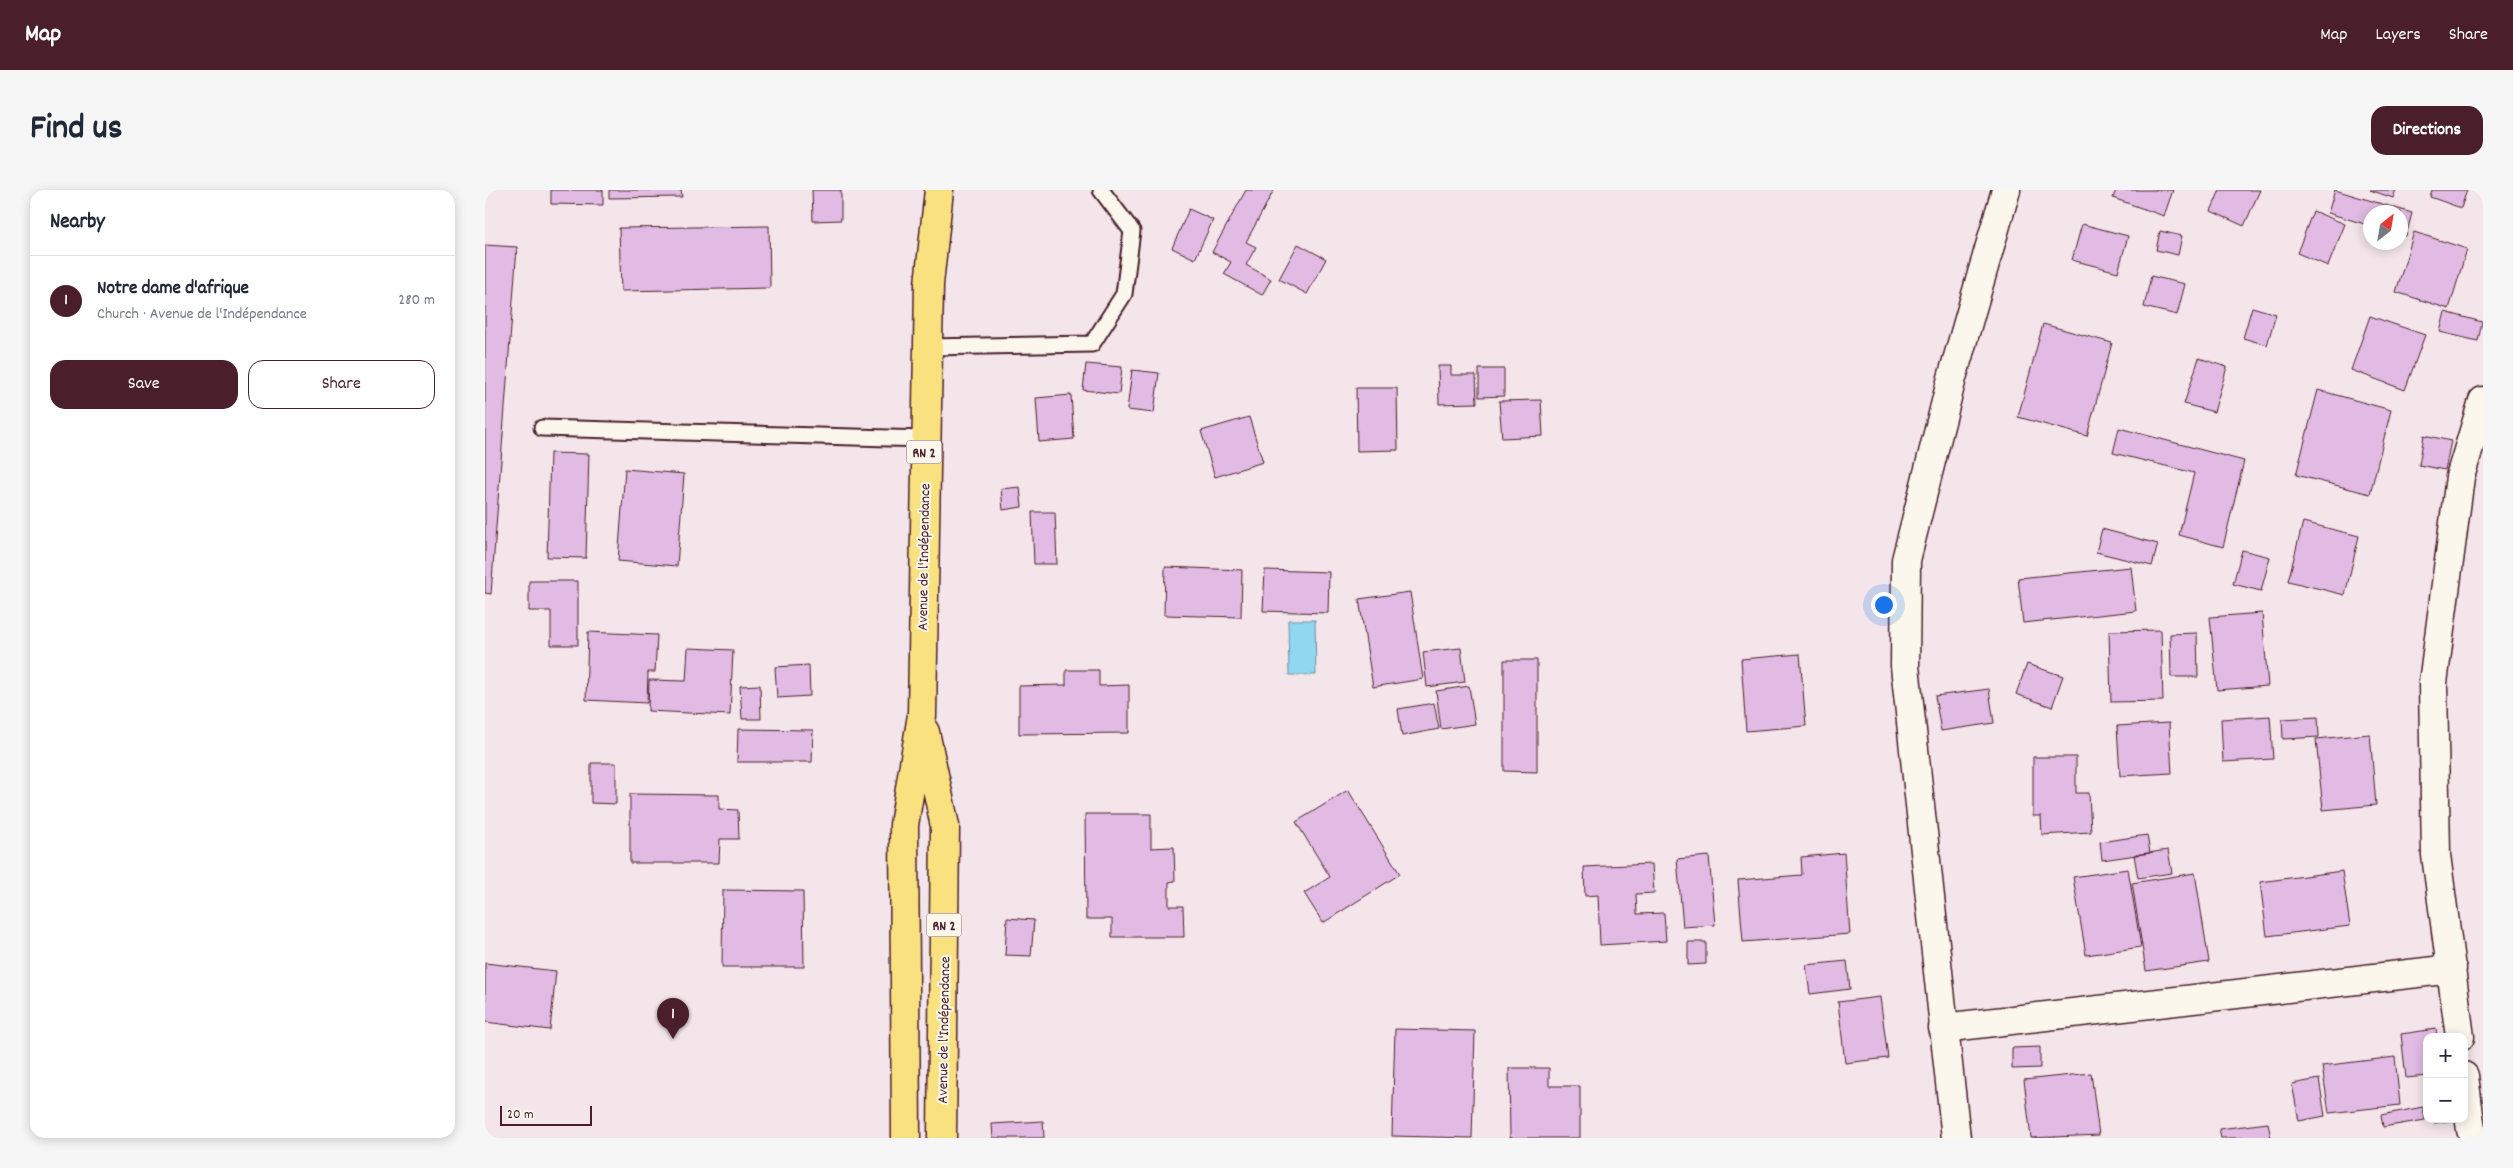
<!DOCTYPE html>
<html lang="en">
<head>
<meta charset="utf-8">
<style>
	:root { --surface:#fff; --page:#f6f6f7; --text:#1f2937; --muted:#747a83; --line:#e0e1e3; --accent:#4a1f2b }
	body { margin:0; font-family:Dekko,sans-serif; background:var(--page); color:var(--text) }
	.controls { position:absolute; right:15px; bottom:15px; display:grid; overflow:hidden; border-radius:10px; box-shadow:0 2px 12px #0003 }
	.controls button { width:45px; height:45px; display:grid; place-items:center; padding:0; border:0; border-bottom:1px solid var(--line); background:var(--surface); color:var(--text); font:25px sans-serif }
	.compass { position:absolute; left:1878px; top:15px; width:45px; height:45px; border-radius:50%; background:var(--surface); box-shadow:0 2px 12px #0003; rotate:31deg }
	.scale { position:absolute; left:15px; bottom:12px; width:92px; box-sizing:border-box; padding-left:5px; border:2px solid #4a1f2b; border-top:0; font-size:14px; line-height:18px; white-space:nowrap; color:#4a1f2b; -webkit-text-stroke:4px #fbf7ec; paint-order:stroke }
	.you { position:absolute; left:1398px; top:414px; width:18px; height:18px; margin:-12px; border:4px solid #fff; border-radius:50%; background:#1a73e8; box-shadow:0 0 0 8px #1a73e833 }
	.badge { display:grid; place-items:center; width:32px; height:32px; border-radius:50%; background:var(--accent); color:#fff; font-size:16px; font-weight:700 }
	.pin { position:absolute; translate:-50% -41px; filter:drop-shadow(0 1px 2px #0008) }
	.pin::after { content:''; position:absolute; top:26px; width:18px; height:15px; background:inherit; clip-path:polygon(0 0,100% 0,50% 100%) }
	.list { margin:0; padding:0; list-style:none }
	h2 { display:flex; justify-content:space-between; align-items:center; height:65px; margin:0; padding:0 20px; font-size:21px }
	h2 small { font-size:16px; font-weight:400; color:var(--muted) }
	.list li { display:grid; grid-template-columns:32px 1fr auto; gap:15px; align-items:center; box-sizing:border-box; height:90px; padding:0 20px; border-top:1px solid var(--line) }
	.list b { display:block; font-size:19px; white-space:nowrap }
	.list p { margin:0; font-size:16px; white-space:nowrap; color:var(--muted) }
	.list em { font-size:16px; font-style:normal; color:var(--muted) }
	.actions { display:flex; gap:10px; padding:15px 20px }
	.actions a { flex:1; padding:11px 0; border:1px solid var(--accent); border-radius:15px; text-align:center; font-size:18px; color:var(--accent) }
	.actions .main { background:var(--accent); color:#fff }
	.map { position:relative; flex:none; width:1998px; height:948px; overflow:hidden; border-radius:15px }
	header { display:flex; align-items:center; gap:30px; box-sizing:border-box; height:70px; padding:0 25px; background:var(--accent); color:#fff }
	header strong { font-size:24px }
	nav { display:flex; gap:28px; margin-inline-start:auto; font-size:18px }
	.intro { display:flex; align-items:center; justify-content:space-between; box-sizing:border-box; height:120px; padding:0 30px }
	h1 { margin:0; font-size:35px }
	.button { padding:12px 22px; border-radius:15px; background:var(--accent); color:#fff; font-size:18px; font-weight:700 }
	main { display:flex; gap:30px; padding:0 30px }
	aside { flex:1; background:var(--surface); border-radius:15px; box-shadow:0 2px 12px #0003 }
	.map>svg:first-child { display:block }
	.water { fill:#8fd8f0; stroke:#738ea1 }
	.building { fill:#e1bbe4; stroke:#4a1f2b }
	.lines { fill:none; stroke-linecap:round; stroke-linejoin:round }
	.lane-casing { stroke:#4a1f2b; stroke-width:19 }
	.street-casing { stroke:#4a1f2b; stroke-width:31 }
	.secondary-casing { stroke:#4a1f2b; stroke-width:31 }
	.primary-casing { stroke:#4a1f2b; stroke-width:31 }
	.lane { stroke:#fbf7ec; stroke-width:15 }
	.street { stroke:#fbf7ec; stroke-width:28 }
	.secondary { stroke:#fbf7ec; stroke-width:28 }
	.primary { stroke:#fae180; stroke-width:28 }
	.labels { text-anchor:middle; stroke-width:4; stroke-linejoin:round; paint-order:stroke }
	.shield { fill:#fbf7ec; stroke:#7f6065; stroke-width:1 }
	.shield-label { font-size:14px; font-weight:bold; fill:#4a1f2b }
	.street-label { font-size:15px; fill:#4a1f2b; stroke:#fbf7ec }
</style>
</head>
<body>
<header>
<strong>Map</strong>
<nav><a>Map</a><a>Layers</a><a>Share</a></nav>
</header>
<div class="intro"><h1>Find us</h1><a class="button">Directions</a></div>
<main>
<aside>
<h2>Nearby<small></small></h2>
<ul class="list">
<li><span class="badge">1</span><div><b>Notre dame d'afrique</b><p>Church · Avenue de l'Indépendance</p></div><em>280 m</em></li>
</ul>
<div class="actions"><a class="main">Save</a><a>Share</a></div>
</aside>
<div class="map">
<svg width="1998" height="948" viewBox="0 0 1998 948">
	<rect width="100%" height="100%" fill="#f3e5ea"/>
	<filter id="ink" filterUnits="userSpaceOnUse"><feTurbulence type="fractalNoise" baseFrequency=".02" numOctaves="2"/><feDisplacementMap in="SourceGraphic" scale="10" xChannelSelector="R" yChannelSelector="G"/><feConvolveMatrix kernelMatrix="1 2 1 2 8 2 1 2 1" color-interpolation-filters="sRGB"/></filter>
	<g filter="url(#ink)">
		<path class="water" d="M803 430H830L831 485H804Z"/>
		<path class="building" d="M66 0H118V15L66 14Z
			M124 0H196L197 7 124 8Z
			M327 0H356V30L328 31Z
			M761 0H789L761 52 771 57 761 75 786 89 777 105 739 84 746 72 727 62Z
			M1631 0H1688L1679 26 1628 8Z
			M1735 0H1775L1759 36 1726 21Z
			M1850 0 1927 23 1921 46 1916 45V22H1886V36L1843 23Z
			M1885 0H1911L1908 8Z
			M1947 0H1982L1976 18 1945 7Z
			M704 19 728 30 710 69 687 58Z
			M1828 21 1860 34 1843 76 1812 63Z
			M1597 34 1643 46 1633 82 1587 70Z
			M284 36 285 98 136 101 134 38Z
			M1675 41 1697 46 1693 65 1671 60Z
			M1929 42 1982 59 1964 119 1911 102Z
			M813 54 841 69 822 104 794 89Z
			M0 55 32 57 6 404 0 403Z
			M1666 86 1700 94 1692 125 1659 117Z
			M1767 117 1791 124 1782 155 1758 148Z
			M1960 122 1997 132 1993 151 1955 142Z
			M1885 126 1940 145 1920 200 1866 180Z
			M1558 134 1627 153 1602 246 1533 227Z
			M1714 168 1742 177 1729 222 1699 214Z
			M601 174 637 177 634 204 598 200Z
			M953 176H966V185H991L992 213 954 214Z
			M994 179H1019V206L994 207Z
			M647 180 674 183 669 223 642 220Z
			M871 198H912L913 260 872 261Z
			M1833 200 1906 220 1885 304 1811 285Z
			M586 205 589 249 554 252 551 208Z
			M1056 210 1058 246 1017 248 1014 211Z
			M764 227 778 272 730 287 716 241Z
			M1634 238 1759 271 1738 357 1694 345 1709 283 1628 263Z
			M1939 245 1966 251 1960 280 1934 275Z
			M65 263 104 264 101 368 62 367Z
			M140 279 199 284 192 376 133 371Z
			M535 297 537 317 518 320 516 299Z
			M547 322H570L572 374H549Z
			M1818 332 1874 346 1860 405 1803 391Z
			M1617 339 1673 354 1667 376 1611 362Z
			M1757 360 1785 367 1776 401 1748 394Z
			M680 377 757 380 756 427 679 425Z
			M1646 377 1651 421 1538 433 1533 388Z
			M780 380 844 382 843 423 778 421Z
			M44 391H93V455H66V421H44Z
			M925 402 938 489 888 497 874 409Z
			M1777 423 1783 496 1732 500 1725 427Z
			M1676 440 1678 511 1626 512 1624 441Z
			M103 442 172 445 170 482H163L162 513 101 510Z
			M1712 443 1713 487H1686L1685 444Z
			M203 458 248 460 245 525 163 521 164 490 201 491Z
			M976 458 980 492 942 497 938 462Z
			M1315 464 1321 536 1261 541 1256 469Z
			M1019 470H1052V582L1019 581Z
			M1542 474 1578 486 1567 517 1531 504Z
			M324 475 325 506 292 508 290 477Z
			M581 480H614V496L644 495V543L534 544V496L581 495Z
			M275 495 276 529H257L255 496Z
			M984 496 990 534 956 539 951 501Z
			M1504 499 1509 533 1456 541 1450 506Z
			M949 513 954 539 917 546 913 519Z
			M1785 526 1788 569 1738 572 1736 529Z
			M1833 527 1834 547 1798 549 1797 529Z
			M1684 533 1687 583 1635 586 1632 536Z
			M253 539 328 540 327 572H252Z
			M1885 544 1891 615 1838 620 1831 549Z
			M1548 567H1591V603H1604L1606 642 1557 645 1556 626H1548Z
			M106 573H131V614L106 613Z
			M863 600 915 684 838 733 819 703 845 687 811 632Z
			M145 604 234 605V619L253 620 254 649H235L234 673H145Z
			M600 624H666V658L689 657 690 691 684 692V716H698L699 747H627V729H601Z
			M1662 645 1665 663 1617 670 1615 652Z
			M1683 660 1687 683 1653 688 1649 665Z
			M1359 663 1365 744 1258 752 1253 690 1317 685 1316 667Z
			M1224 666 1230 735 1198 737 1192 669Z
			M1167 674 1169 703 1151 704 1152 724 1179 723 1181 751 1115 755 1113 705 1100 706 1099 677Z
			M1643 679 1656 757 1601 765 1588 687Z
			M1857 681 1865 736 1782 746 1775 692Z
			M1710 683 1724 772 1661 781 1647 693Z
			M238 700 318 701 319 777H237Z
			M522 728 549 730 546 766 520 765Z
			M1203 752H1221V774L1203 775Z
			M1362 771 1365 799 1325 804 1321 775Z
			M0 773 71 781 65 840 0 832Z
			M1395 807 1403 868 1360 873 1353 812Z
			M910 839 990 841 987 948 907 946Z
			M1951 839 1952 847H1942V886L1921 888 1916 844Z
			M1555 857V878L1527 879V858Z
			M1910 867 1915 915 1844 923 1837 876Z
			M1024 878H1064V896H1095V948H1025Z
			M1606 883 1614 945 1546 948 1539 890Z
			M1834 889 1840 926 1814 931 1807 894Z
			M1938 917 1940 930 1898 937 1896 925Z
			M1949 929H1970V930L1949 933Z
			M558 931 559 948H508L507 934Z
			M1783 933 1786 948H1736L1734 939Z"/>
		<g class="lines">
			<g class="lane-casing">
				<path id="lane" d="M443 157 607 154 639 104 647 41 616 0
					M57 238 440 249"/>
			</g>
			<g class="street-casing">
				<path id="street" d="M1458 838 1967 779
					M1975 847 1951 665 1948 493 1975 287 1998 211
					M1979 886 1986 940"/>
			</g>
			<g class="secondary-casing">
				<path id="secondary" d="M1471 948 1420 476 1421 370 1467 188 1521 0"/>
			</g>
			<g class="primary-casing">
				<path id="primary" d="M440 542 460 636 457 948
					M421 948 419 635 437 525 444 94 454 0"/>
			</g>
			<use href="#lane" class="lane"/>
			<use href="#street" class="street"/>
			<use href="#secondary" class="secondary"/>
			<use href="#primary" class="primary"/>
		</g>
	</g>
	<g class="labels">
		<g class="shield">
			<rect x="421.5" y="250.5" width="35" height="23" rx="4"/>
			<rect x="441.5" y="723.5" width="35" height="23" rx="4"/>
		</g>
		<g class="shield-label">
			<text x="439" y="267">RN 2</text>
			<text x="459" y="740">RN 2</text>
		</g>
		<g class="street-label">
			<text transform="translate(438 367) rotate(-89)" y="5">Avenue de l'Indépendance</text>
			<text transform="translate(458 840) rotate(-89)" y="5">Avenue de l'Indépendance</text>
		</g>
	</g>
</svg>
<div class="controls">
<button>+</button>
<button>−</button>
</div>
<svg class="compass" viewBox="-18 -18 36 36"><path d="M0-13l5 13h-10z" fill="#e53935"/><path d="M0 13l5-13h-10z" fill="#747a83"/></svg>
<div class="scale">20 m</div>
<div class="you"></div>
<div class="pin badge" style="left:188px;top:849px">1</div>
</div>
</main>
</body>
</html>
